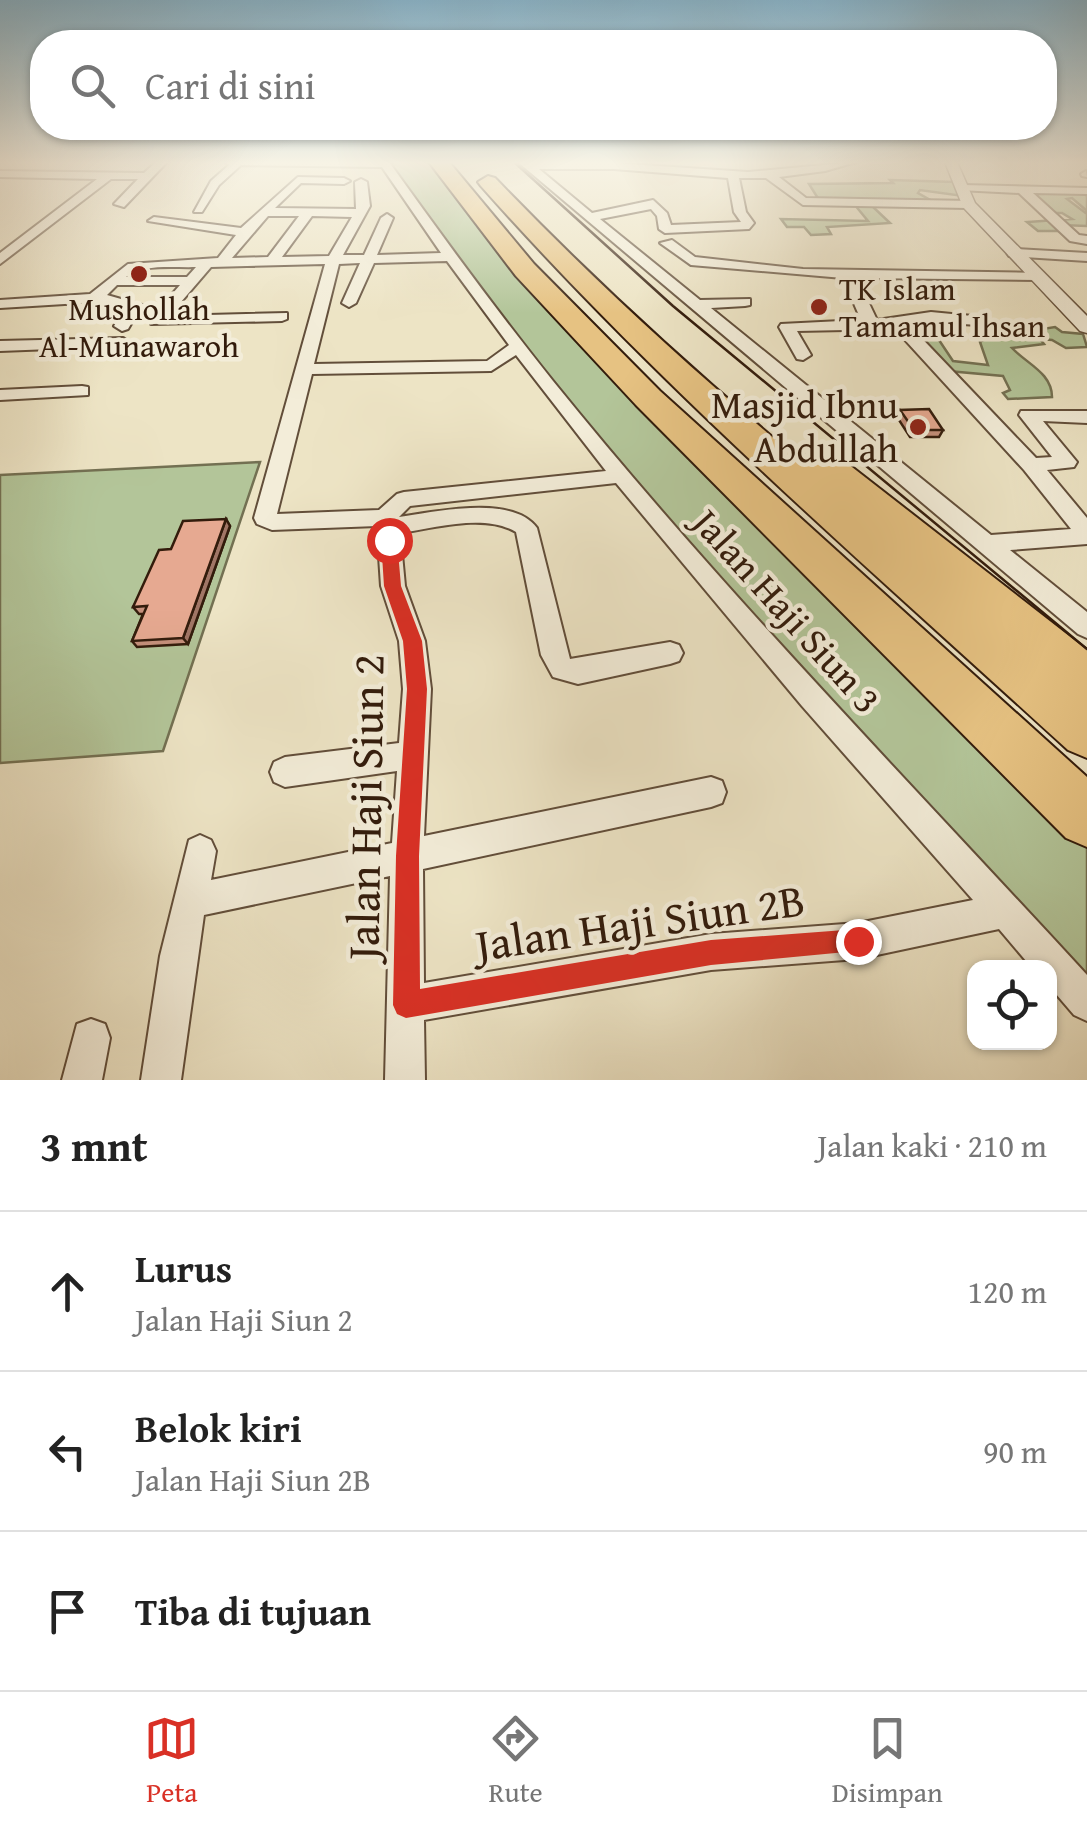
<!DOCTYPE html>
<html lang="id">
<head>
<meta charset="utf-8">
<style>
	:root { --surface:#fff; --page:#f6f6f6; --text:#222; --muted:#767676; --line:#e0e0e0; --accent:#d93025 }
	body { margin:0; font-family:"Gentium Book Plus",serif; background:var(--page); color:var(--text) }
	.controls { position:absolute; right:30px; bottom:30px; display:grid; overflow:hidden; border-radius:20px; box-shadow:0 2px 8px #0004 }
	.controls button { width:90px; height:90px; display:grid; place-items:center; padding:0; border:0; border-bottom:2px solid var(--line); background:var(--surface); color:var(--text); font:50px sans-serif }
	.stop { position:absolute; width:30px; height:30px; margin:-22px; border:8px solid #d93025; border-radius:50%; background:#fff }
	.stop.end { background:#d93025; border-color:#fff; box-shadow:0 2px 10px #0008 }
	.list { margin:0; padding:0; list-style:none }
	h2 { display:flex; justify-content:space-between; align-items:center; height:130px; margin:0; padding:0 40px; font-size:42px }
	h2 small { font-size:32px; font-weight:400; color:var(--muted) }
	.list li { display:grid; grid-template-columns:65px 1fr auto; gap:30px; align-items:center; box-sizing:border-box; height:160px; padding:0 40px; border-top:2px solid var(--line) }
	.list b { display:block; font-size:38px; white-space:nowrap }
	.list p { margin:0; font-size:32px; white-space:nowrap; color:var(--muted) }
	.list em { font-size:32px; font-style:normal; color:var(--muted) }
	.icon { flex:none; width:55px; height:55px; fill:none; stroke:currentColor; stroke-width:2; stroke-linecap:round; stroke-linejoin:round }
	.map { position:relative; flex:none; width:1087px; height:1080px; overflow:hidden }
	.search { position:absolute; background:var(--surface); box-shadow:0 2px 8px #0004; left:30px; right:30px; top:30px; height:110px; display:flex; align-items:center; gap:25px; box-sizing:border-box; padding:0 35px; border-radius:40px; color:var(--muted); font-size:38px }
	.sheet { height:610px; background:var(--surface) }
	nav { display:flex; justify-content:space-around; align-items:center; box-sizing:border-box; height:140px; border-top:2px solid var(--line); background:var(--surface); font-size:28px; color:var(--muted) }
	nav a { display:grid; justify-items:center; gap:5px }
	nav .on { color:var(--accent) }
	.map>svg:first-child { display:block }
	.green { fill:#b3c599; stroke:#737052; stroke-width:2.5 }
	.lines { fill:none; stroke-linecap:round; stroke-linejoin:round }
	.minor-casing { stroke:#624e3a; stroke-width:4 }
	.tertiary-casing { stroke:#624e3a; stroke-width:3 }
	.motorway-casing { stroke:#331c0c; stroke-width:4 }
	.minor { fill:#f3edd9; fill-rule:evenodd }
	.tertiary { fill:#f3edd9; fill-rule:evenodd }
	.motorway { fill:#e6c282; fill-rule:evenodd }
	.tram { stroke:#331c0c; stroke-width:2.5 }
	.wall { fill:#c6917d; stroke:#331c0c; stroke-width:2.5 }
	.shaded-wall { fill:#a17666; stroke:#331c0c; stroke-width:2.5 }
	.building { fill:#e6a991; stroke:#331c0c; stroke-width:2.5 }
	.route { fill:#d93025 }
	.poi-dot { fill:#8f2418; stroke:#f3edd9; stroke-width:4 }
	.labels { text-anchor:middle; stroke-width:9; stroke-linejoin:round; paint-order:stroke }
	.far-poi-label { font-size:32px; fill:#331c0c; stroke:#f3edd9; text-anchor:start }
	.poi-label { font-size:38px; fill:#331c0c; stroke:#f3edd9; text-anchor:end }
	.street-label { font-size:38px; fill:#331c0c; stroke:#f3edd9 }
	.near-street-label { font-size:45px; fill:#331c0c; stroke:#f3edd9 }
</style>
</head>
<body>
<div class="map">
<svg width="1087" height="1080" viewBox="0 0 1087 1080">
	<rect width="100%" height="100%" fill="#ede4c5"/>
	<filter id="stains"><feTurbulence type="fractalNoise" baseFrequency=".002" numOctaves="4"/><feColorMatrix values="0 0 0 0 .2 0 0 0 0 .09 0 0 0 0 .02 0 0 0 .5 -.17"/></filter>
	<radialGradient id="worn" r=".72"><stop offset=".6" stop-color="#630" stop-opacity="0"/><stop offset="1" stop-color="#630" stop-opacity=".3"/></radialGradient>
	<path class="green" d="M384 162H440L525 270 1087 817V1002L536 373Z
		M890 180 956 182 963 196 920 190 918 193 932 201 819 200 809 184 893 183Z
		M1023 193H1083L1087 196V211L1072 198 1067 199 1087 214V226L1063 225 1067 231H1038L1027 222 1072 219 1062 213H1044Z
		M854 204 871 205 890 223 827 227 831 234 811 235 804 227H787L781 219 868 221Z
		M1055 327 1062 332 1083 334 1087 347 1066 348 1052 340 1040 339 1044 344 1012 348C1027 364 1052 373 1052 397L1008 399 1003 393 1010 390 1003 376 948 371 919 338 937 337 953 361 988 365 980 342 987 338Z
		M260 462 163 751 0 763V475Z"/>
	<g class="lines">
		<g class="minor-casing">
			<path id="minor" d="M156 162H167L124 207 114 204 138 179H111L0 264V253L97 179 0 177V171L144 173Z
				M225 162H389C442 236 496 310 553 381 720 588 907 779 1087 975V1021L1074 1015 1050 987V968H1032L999 929 858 959 711 970 424 1020 425 1080H385L390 876 204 915 181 1080H141L160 956 189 840 200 835 211 840 216 851 211 880 392 843 397 771 285 787 274 782 270 772 274 762 285 757 399 743 403 689 399 641 381 586 377 526 272 530 257 524 254 518 325 264 211 267 169 316 287 313V319L282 321 151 324V318L180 285H117L107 295 142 305 128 329 122 331 114 326 125 308 97 302 0 308V300L90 294 128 264 218 258 236 235 148 221 154 217 241 228 298 177 344 178 350 181 344 184 301 183 275 208 356 209 355 182 361 179 367 182 370 206 343 255H364L381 218 387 214 393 218 377 255 441 253 382 167 241 165 219 185 202 212H194L211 181 229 165ZM268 216H299L268 257 232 258ZM312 216 352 217 329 256 282 257ZM447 261 509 345 487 361 314 364 339 264 360 263 342 303 349 307 356 303 374 263ZM196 267 187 277H126C144 263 174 268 196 267ZM516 355 606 471 404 492 397 494 379 510 277 514 312 374 491 371ZM616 483 802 706 973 900 858 923 711 934 424 983 423 869 711 807 722 803 726 792 722 781 711 777 424 836 431 689 425 641 405 586 400 533C434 528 485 513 516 532L541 655 553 677 578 684 670 664 679 661 683 653 679 645 670 642 570 659 537 528C513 494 434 512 399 517L410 506Z
				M518 162 614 163 748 172 856 162 825 171 779 177 806 198 972 201 974 204 968 208 803 205 766 178H739L746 212 754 223 749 229 665 233 659 229 657 216 651 209 600 219 700 300 750 299V305L745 306 711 308 991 535 1071 529 1024 470 895 329 797 331 811 355 803 360 797 359 779 327 781 324 861 320 843 278 691 265 660 243 672 240 695 257 803 269 1042 273V279L1037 280 857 278 877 320 931 312 983 317V323L978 325 931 322 910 326 1036 458 1052 457 1019 415 1021 411H1087V423L1043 421 1077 462 1074 467 1047 470 1087 518V544L1010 550 1087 612V638L1078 634ZM539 169H614L728 178 734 212 741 222 671 225 667 213 653 200 592 213Z
				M1086 171 1087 177 1082 176 1081 174Z
				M963 185 1087 188V194L1033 193 1079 235 1087 236V244L1070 241 1019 193 959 190Z
				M1014 249 1087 253V261L1009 256 1007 253Z
				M123 338 131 343 129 346 0 351V341Z
				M82 386 88 387V395L0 400V390Z
				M91 1019 105 1024 110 1038 102 1080H62L77 1024Z"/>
		</g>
		<g class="tertiary-casing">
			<path id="tertiary" d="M945 162H957L975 203 1087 316V333L1080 331 963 207Z"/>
		</g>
		<g class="motorway-casing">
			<path id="motorway" d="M429 162H449L534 264 660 391 1087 777V847L1066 838 636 405 516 276Z
				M488 176 495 178C592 279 694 372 802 462L808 453 821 450 834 453 1087 650V758L1068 750C868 567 661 389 481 186L478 182Z"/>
		</g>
		<use href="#minor" class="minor"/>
		<use href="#tertiary" class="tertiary"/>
		<use href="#motorway" class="motorway"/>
		<path class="tram" d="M514 162 673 306 1087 649"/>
	</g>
	<path class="wall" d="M900 410 943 430 939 437H910L897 417Z
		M226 519 230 526 188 644 137 647 132 641 143 614H139L133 607 171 549Z"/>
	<path class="shaded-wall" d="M226 519 230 526 188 644 183 638Z"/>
	<path class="building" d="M929 409 943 430H914L900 410Z
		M226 519 183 638 132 641 147 606 133 607 159 550 171 549 183 521Z"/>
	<linearGradient id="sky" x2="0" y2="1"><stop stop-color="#89b8d1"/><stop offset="0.52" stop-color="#f7f3e5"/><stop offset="1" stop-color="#f7f3e5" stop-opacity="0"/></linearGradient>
	<rect width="1087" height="313" fill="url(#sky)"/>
	<path class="route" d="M389 534 397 540 401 586 422 641 427 689 419 856 420 989 711 940 858 929 867 932 870 941 867 950 711 965 406 1018 397 1014 393 1005 396 856 407 689 403 641 384 586 381 540Z"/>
	<g class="poi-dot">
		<circle cx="139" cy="274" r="10"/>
		<circle cx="819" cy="307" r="10"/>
		<circle cx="918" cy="427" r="10"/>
	</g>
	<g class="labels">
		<g class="far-poi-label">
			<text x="839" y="300">TK Islam<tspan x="839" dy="37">Tamamul Ihsan</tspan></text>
			<text x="139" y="320" text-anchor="middle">Mushollah<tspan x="139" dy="37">Al-Munawaroh</tspan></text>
		</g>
		<g class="poi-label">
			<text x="898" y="418">Masjid Ibnu<tspan x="898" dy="44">Abdullah</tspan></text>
		</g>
		<g class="street-label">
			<text transform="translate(787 611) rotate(48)" y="13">Jalan Haji Siun 3</text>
		</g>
		<g class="near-street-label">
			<text transform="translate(365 807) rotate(-89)" y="16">Jalan Haji Siun 2</text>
			<text transform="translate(640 922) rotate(-8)" y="16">Jalan Haji Siun 2B</text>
		</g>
	</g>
	<rect width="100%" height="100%" filter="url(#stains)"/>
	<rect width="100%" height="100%" fill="url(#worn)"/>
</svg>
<div class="controls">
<button><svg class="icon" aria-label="locate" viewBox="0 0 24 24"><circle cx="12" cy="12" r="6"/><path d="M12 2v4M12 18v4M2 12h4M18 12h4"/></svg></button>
</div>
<div class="stop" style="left:389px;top:540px"></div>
<div class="stop end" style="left:858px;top:941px"></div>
<div class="search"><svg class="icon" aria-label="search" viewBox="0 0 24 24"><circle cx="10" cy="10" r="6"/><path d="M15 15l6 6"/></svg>Cari di sini</div>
</div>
<section class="sheet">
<h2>3 mnt<small>Jalan kaki · 210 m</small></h2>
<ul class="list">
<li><svg class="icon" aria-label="ahead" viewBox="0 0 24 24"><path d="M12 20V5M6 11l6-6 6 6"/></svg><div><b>Lurus</b><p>Jalan Haji Siun 2</p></div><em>120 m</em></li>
<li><svg class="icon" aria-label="left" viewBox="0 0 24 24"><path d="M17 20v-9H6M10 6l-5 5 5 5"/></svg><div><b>Belok kiri</b><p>Jalan Haji Siun 2B</p></div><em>90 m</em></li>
<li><svg class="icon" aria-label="arrive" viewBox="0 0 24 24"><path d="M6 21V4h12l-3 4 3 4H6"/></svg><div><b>Tiba di tujuan</b></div></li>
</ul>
</section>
<nav>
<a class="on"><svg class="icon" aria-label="map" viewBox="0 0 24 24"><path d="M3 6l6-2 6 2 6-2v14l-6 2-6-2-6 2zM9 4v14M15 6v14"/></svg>Peta</a>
<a><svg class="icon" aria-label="directions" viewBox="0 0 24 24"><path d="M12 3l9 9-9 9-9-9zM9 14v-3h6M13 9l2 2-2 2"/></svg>Rute</a>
<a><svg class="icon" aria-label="saved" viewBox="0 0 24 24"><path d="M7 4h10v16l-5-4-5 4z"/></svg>Disimpan</a>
</nav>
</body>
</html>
